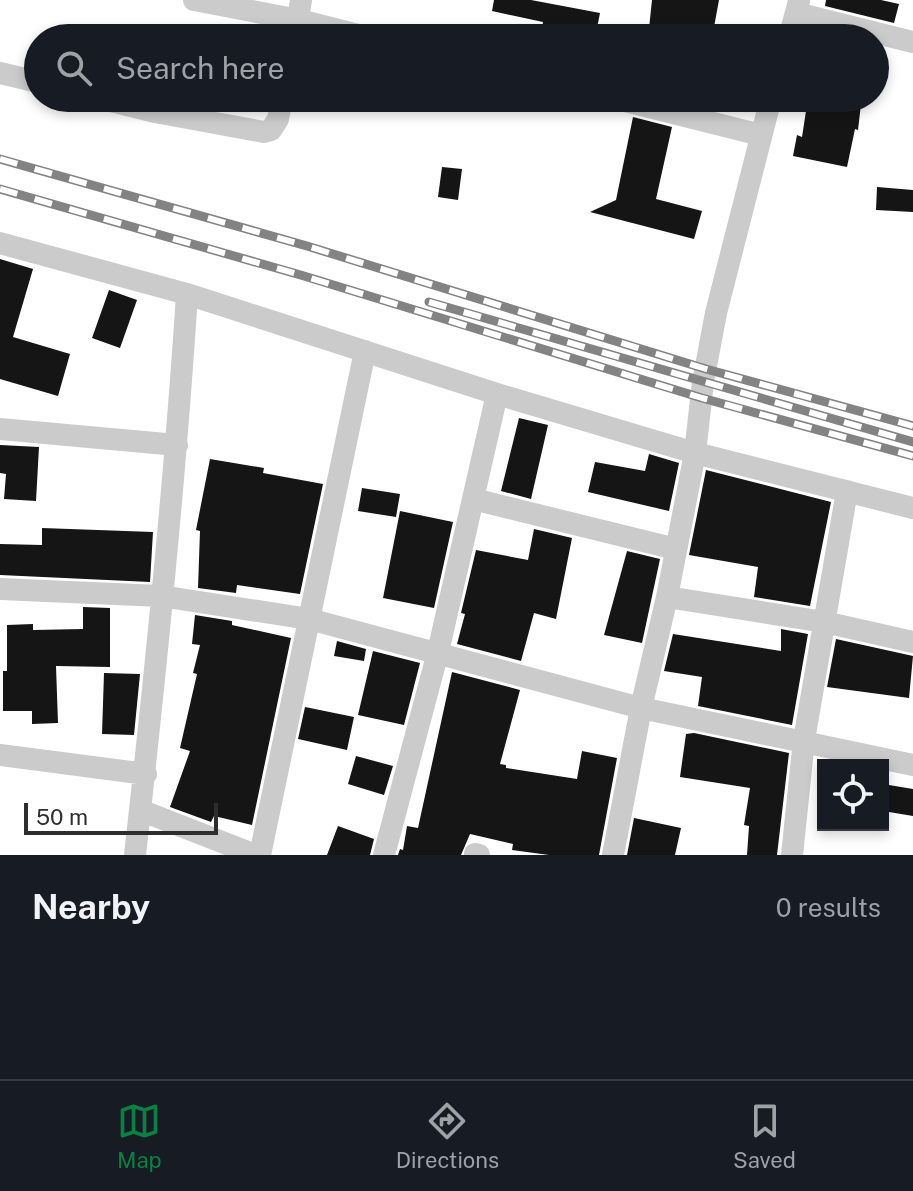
<!DOCTYPE html>
<html lang="en">
<head>
<meta charset="utf-8">
<style>
	:root { --surface:#171b24; --page:#242831; --text:#f1f3f6; --muted:#9ea1a6; --line:#363941; --accent:#0b8043 }
	body { margin:0; font-family:"Public Sans",sans-serif; background:var(--page); color:var(--text) }
	.controls { position:absolute; right:24px; bottom:24px; display:grid; overflow:hidden; border-radius:0px; box-shadow:0 4px 12px #0003 }
	.controls button { width:72px; height:72px; display:grid; place-items:center; padding:0; border:0; border-bottom:2px solid var(--line); background:var(--surface); color:var(--text); font:40px sans-serif }
	.scale { position:absolute; left:24px; bottom:20px; width:194px; box-sizing:border-box; padding-left:8px; border:4px solid #2e2e2e; border-top:0; font-size:22px; line-height:28px; white-space:nowrap; color:#2e2e2e; -webkit-text-stroke:6px #fff; paint-order:stroke }
	.list { margin:0; padding:0; list-style:none }
	h2 { display:flex; justify-content:space-between; align-items:center; height:104px; margin:0; padding:0 32px; font-size:34px }
	h2 small { font-size:26px; font-weight:400; color:var(--muted) }
	.icon { flex:none; width:44px; height:44px; fill:none; stroke:currentColor; stroke-width:2; stroke-linecap:round; stroke-linejoin:round }
	.map { position:relative; flex:none; width:913px; height:855px; overflow:hidden }
	.search { position:absolute; background:var(--surface); box-shadow:0 4px 12px #0003; left:24px; right:24px; top:24px; height:88px; display:flex; align-items:center; gap:20px; box-sizing:border-box; padding:0 28px; border-radius:44px; color:var(--muted); font-size:30px }
	.sheet { height:224px; background:var(--surface) }
	nav { display:flex; justify-content:space-around; align-items:center; box-sizing:border-box; height:112px; border-top:2px solid var(--line); background:var(--surface); font-size:22px; color:var(--muted) }
	nav a { display:grid; justify-items:center; gap:4px }
	nav .on { color:var(--accent) }
	.map>svg:first-child { display:block }
	.building { fill:#151515 }
	.lines { fill:none; stroke-linecap:round; stroke-linejoin:round }
	.minor { stroke:#cbcbcb; stroke-width:22 }
	.rail-casing { stroke:#838383; stroke-width:9 }
	.rail { stroke:#fff; stroke-width:6; stroke-dasharray:18; stroke-linecap:butt }
</style>
</head>
<body>
<div class="map">
<svg width="913" height="855" viewBox="0 0 913 855">
	<rect width="100%" height="100%" fill="#fff"/>
	<path class="building" d="M494 0H531L600 13 595 38H541L543 22 492 11Z
		M652 0H719L712 38H648Z
		M826 0H881L899 4 894 23 825 6Z
		M808 98 861 104 858 130 855 129 847 167 793 156 797 135 802 137Z
		M633 117 672 127 656 199 702 211 694 239 590 212 616 200Z
		M442 167 462 169 458 200 438 197Z
		M877 187 913 190V212L876 210Z
		M0 259 33 269 13 337 70 354 58 396 0 379Z
		M109 290 137 300 120 348 92 338Z
		M519 418 548 425 531 499 501 491Z
		M0 445 39 447 36 501 4 499 6 474 0 473Z
		M649 454 679 463 669 511 588 492 595 462 645 471Z
		M210 459 264 468 263 473 323 484 300 594 237 585 236 593 198 588 200 531 196 530Z
		M706 470 831 502 810 606 754 597 758 567 689 555Z
		M362 488 400 494 396 517 358 511Z
		M400 511 453 522 434 608 383 598Z
		M42 528 153 532 150 582 0 575V544L42 545Z
		M534 529 572 538 556 619 534 613 521 661 457 644 465 614 461 613 476 550 528 560Z
		M627 551 660 559 642 643 604 635Z
		M83 607 110 608V667L56 666 58 723 32 724V711H3V671H7V625L33 624V630L83 629Z
		M195 615 232 621V625L291 638 252 825 214 816 211 822 170 807 190 751 180 748 197 674 193 673 200 645 192 644Z
		M781 629 808 634 792 725 698 706 702 677 664 671 673 634 781 651Z
		M836 639 913 656 909 698 827 687Z
		M337 641 366 649 364 661 334 656Z
		M373 651 420 663 404 725 358 715Z
		M452 672 520 690 500 764 506 765V768L577 779 582 751 617 758 599 855H549L512 850 513 844 470 834 461 855H398L400 849 403 850 407 826 418 828Z
		M104 673 140 674 134 735 102 734Z
		M305 707 354 717 347 750 298 739Z
		M694 733 789 753 777 855H747L749 826 744 825 750 788 680 777 686 734Z
		M356 756 393 766 384 795 348 784Z
		M883 784 913 789V816L883 811Z
		M634 818 681 828 675 855H627Z
		M338 826 374 839 370 855H327Z"/>
	<g class="lines">
		<path class="minor" d="M194 0 299 20 370 38
			M796 13 913 42
			M295 38 301 0
			M789 38 799 1
			M0 73 38 82
			M99 98 155 112 264 132 271 130 278 119 282 98
			M613 98 761 135
			M0 243 187 294 497 394 695 453 913 508
			M0 429 177 445
			M473 499 676 549
			M0 589 161 596 309 619 641 708 913 765
			M667 597 695 453 703 382 716 313 771 98
			M0 755 146 774
			M140 810 255 855
			M475 854 479 855
			M135 855C156 669 175 482 187 294
			M260 855 365 351
			M384 855 438 652 497 394
			M613 855 641 708 667 597 824 622 913 642
			M792 855 804 740 847 491"/>
		<g class="rail-casing">
			<path id="rail" d="M0 159 307 246 706 369 913 426
				M0 189 304 276 702 398 913 456
				M429 302 913 442"/>
		</g>
		<use href="#rail" class="rail"/>
	</g>
</svg>
<div class="controls">
<button><svg class="icon" aria-label="locate" viewBox="0 0 24 24"><circle cx="12" cy="12" r="6"/><path d="M12 2v4M12 18v4M2 12h4M18 12h4"/></svg></button>
</div>
<div class="scale">50 m</div>
<div class="search"><svg class="icon" aria-label="search" viewBox="0 0 24 24"><circle cx="10" cy="10" r="6"/><path d="M15 15l6 6"/></svg>Search here</div>
</div>
<section class="sheet">
<h2>Nearby<small>0 results</small></h2>
<ul class="list">
</ul>
</section>
<nav>
<a class="on"><svg class="icon" aria-label="map" viewBox="0 0 24 24"><path d="M3 6l6-2 6 2 6-2v14l-6 2-6-2-6 2zM9 4v14M15 6v14"/></svg>Map</a>
<a><svg class="icon" aria-label="directions" viewBox="0 0 24 24"><path d="M12 3l9 9-9 9-9-9zM9 14v-3h6M13 9l2 2-2 2"/></svg>Directions</a>
<a><svg class="icon" aria-label="saved" viewBox="0 0 24 24"><path d="M7 4h10v16l-5-4-5 4z"/></svg>Saved</a>
</nav>
</body>
</html>
